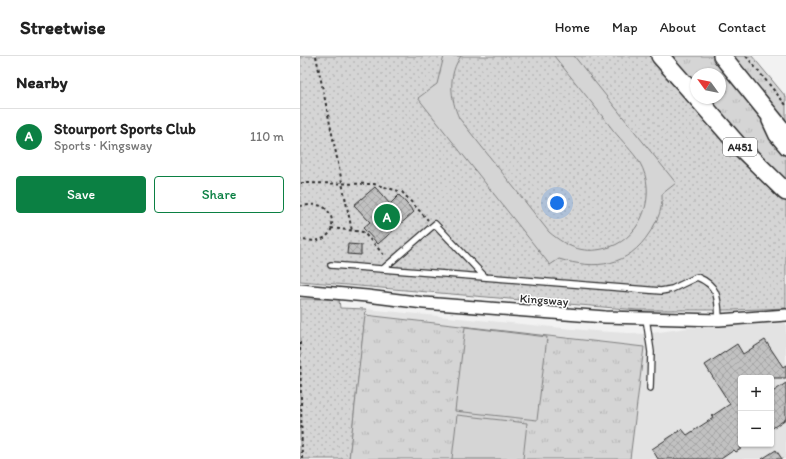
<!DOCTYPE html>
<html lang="en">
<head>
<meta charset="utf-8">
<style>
	:root { --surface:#fff; --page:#f2f2f2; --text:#222; --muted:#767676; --line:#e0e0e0; --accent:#0b8043 }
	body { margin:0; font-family:Itim,sans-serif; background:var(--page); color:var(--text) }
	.controls { position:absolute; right:12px; bottom:12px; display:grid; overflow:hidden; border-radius:4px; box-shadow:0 1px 3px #0004 }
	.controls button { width:36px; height:36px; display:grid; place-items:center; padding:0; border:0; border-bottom:1px solid var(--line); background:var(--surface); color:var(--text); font:20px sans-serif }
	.compass { position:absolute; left:390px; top:12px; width:36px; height:36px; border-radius:50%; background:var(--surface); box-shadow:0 1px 3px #0004; rotate:303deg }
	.you { position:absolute; left:257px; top:147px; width:14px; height:14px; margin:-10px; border:3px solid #fff; border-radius:50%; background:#1a73e8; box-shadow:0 0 0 6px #1a73e833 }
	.badge { display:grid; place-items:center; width:26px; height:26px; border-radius:50%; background:var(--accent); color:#fff; font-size:13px; font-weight:700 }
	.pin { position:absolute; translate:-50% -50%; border:2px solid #fff; box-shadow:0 1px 4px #0006 }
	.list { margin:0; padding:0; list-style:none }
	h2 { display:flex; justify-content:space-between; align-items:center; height:52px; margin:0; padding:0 16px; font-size:17px }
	h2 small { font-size:13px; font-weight:400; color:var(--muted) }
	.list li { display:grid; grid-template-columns:26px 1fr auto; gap:12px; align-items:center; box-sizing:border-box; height:56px; padding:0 16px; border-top:1px solid var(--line) }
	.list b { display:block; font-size:15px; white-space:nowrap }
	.list p { margin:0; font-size:13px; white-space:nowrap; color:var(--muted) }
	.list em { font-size:13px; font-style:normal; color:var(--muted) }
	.actions { display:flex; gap:8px; padding:12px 16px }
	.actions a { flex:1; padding:9px 0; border:1px solid var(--accent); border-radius:4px; text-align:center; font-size:14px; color:var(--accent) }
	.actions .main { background:var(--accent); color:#fff }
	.map { position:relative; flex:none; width:486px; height:403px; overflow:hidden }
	header { display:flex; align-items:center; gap:24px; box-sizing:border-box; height:56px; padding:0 20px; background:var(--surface); border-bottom:1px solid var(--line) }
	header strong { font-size:19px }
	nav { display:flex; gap:22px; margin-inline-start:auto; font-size:14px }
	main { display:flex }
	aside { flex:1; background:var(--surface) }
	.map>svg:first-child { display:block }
	.built { fill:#e3e3e3; fill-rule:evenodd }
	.grass { fill:url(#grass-dots); stroke:#808080 }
	.park { fill:url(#park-tufts); stroke:#808080 }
	.pitch { fill:#d5d5d5; stroke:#808080 }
	.building { fill:url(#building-cross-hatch); stroke:#2b2b2b }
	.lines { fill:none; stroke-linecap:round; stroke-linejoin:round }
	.lane-casing { stroke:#2b2b2b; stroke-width:8 }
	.street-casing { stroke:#2b2b2b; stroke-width:14 }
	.primary-casing { stroke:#2b2b2b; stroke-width:20 }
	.path { stroke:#2b2b2b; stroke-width:2; stroke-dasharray:3 3; stroke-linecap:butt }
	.lane { stroke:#fff; stroke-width:5.5 }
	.street { stroke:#fff; stroke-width:11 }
	.primary { stroke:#fff; stroke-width:17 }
	.labels { text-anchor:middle; stroke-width:3; stroke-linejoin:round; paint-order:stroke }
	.shield { fill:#fff; stroke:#6b6b6b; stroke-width:1 }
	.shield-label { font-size:11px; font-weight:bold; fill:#2b2b2b }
	.street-label { font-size:12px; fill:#2b2b2b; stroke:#fff }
</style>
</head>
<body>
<header>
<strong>Streetwise</strong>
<nav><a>Home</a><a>Map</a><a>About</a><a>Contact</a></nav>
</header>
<main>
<aside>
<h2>Nearby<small></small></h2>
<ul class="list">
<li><span class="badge">A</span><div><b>Stourport Sports Club</b><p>Sports · Kingsway</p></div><em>110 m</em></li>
</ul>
<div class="actions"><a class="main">Save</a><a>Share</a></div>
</aside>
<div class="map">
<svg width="486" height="403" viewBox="0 0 486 403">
	<defs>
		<pattern id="grass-dots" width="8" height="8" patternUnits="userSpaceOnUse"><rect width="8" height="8" fill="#d5d5d5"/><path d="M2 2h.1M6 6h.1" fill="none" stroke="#b7b7b7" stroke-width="1.8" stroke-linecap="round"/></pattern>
		<pattern id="park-tufts" width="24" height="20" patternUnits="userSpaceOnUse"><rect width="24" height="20" fill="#d5d5d5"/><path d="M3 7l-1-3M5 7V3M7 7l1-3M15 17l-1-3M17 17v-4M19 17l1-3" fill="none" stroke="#b7b7b7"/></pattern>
		<pattern id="building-cross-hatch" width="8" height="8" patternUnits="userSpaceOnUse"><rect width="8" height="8" fill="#c1c1c1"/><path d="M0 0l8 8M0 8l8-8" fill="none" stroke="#a6a6a6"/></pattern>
	</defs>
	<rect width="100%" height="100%" fill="#f2f2f2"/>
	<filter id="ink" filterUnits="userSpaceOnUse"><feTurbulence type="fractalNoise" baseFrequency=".025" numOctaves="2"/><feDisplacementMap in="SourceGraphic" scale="8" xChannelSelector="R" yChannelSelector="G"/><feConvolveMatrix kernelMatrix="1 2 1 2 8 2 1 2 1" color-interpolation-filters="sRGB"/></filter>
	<g filter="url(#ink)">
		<path class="built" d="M39 252 66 253 294 275 345 278 387 272 486 267V403H38ZM441 322H471V388H441Z"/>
		<path class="grass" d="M0 0H360L486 136V252L433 254H338L0 225Z
			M0 243H39L40 252 66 253 49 403H0Z"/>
		<path class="park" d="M360 0H452L486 41V136L397 42H420V18H396V41Z
			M65 259 344 291 330 403H49Z"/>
		<path class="pitch" d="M144 0H161C148 18 150 42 159 62L249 176C268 192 285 199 310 191 343 180 357 137 340 107 333 96 322 85 313 74 294 49 274 25 254 0H274L376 127 362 138C363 152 358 164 350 176 328 211 296 214 259 203L250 209 118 42 137 28Z
			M165 271 247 281 237 364 155 355Z
			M157 359 227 367 223 403H152Z"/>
		<path class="building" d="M75 131 90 148 99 139 114 156 78 188 63 172 70 166 54 149Z
			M48 188 61 189V199L47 198Z
			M465 284 483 311 486 309V322H441V393L436 396 434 394 421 403H358L352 393 382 373 387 379 413 362 412 360 430 348 405 309 437 288 443 298Z
			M486 327V363L471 373V337Z
			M476 394 482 403H462Z"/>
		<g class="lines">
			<g class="lane-casing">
				<path id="lane" d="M31 209 361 235 372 233 397 221C419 230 418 242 419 264
					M83 213 135 168 185 221
					M346 262 351 296 350 332"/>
			</g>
			<g class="street-casing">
				<path id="street" d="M468 65 475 80 486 93
					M0 234 67 240 124 247 305 261 419 264 486 259"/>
			</g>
			<g class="primary-casing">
				<path id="primary" d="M360 0 396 41
					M422 0 486 79
					M397 42 438 89 486 136"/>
			</g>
			<path class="path" d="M16 0 52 175
				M446 0 486 49
				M1 127 74 128 102 136 128 164
				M0 150C8 149 18 147 25 152 35 160 35 178 22 183 15 186 7 184 0 184
				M31 172 63 176 85 200
				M0 286 2 403"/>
			<use href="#lane" class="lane"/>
			<use href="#street" class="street"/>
			<use href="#primary" class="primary"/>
		</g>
	</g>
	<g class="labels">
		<rect class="shield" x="423" y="82" width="34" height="18" rx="3"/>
		<g class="shield-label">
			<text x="440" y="95">A451</text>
		</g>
		<g class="street-label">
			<text transform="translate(244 244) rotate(4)" y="4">Kingsway</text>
		</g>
	</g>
</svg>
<div class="controls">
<button>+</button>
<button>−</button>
</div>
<svg class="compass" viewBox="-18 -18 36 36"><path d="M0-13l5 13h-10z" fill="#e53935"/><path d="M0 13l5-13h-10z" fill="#767676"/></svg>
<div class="you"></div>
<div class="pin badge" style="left:87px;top:161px">A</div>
</div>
</main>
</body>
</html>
